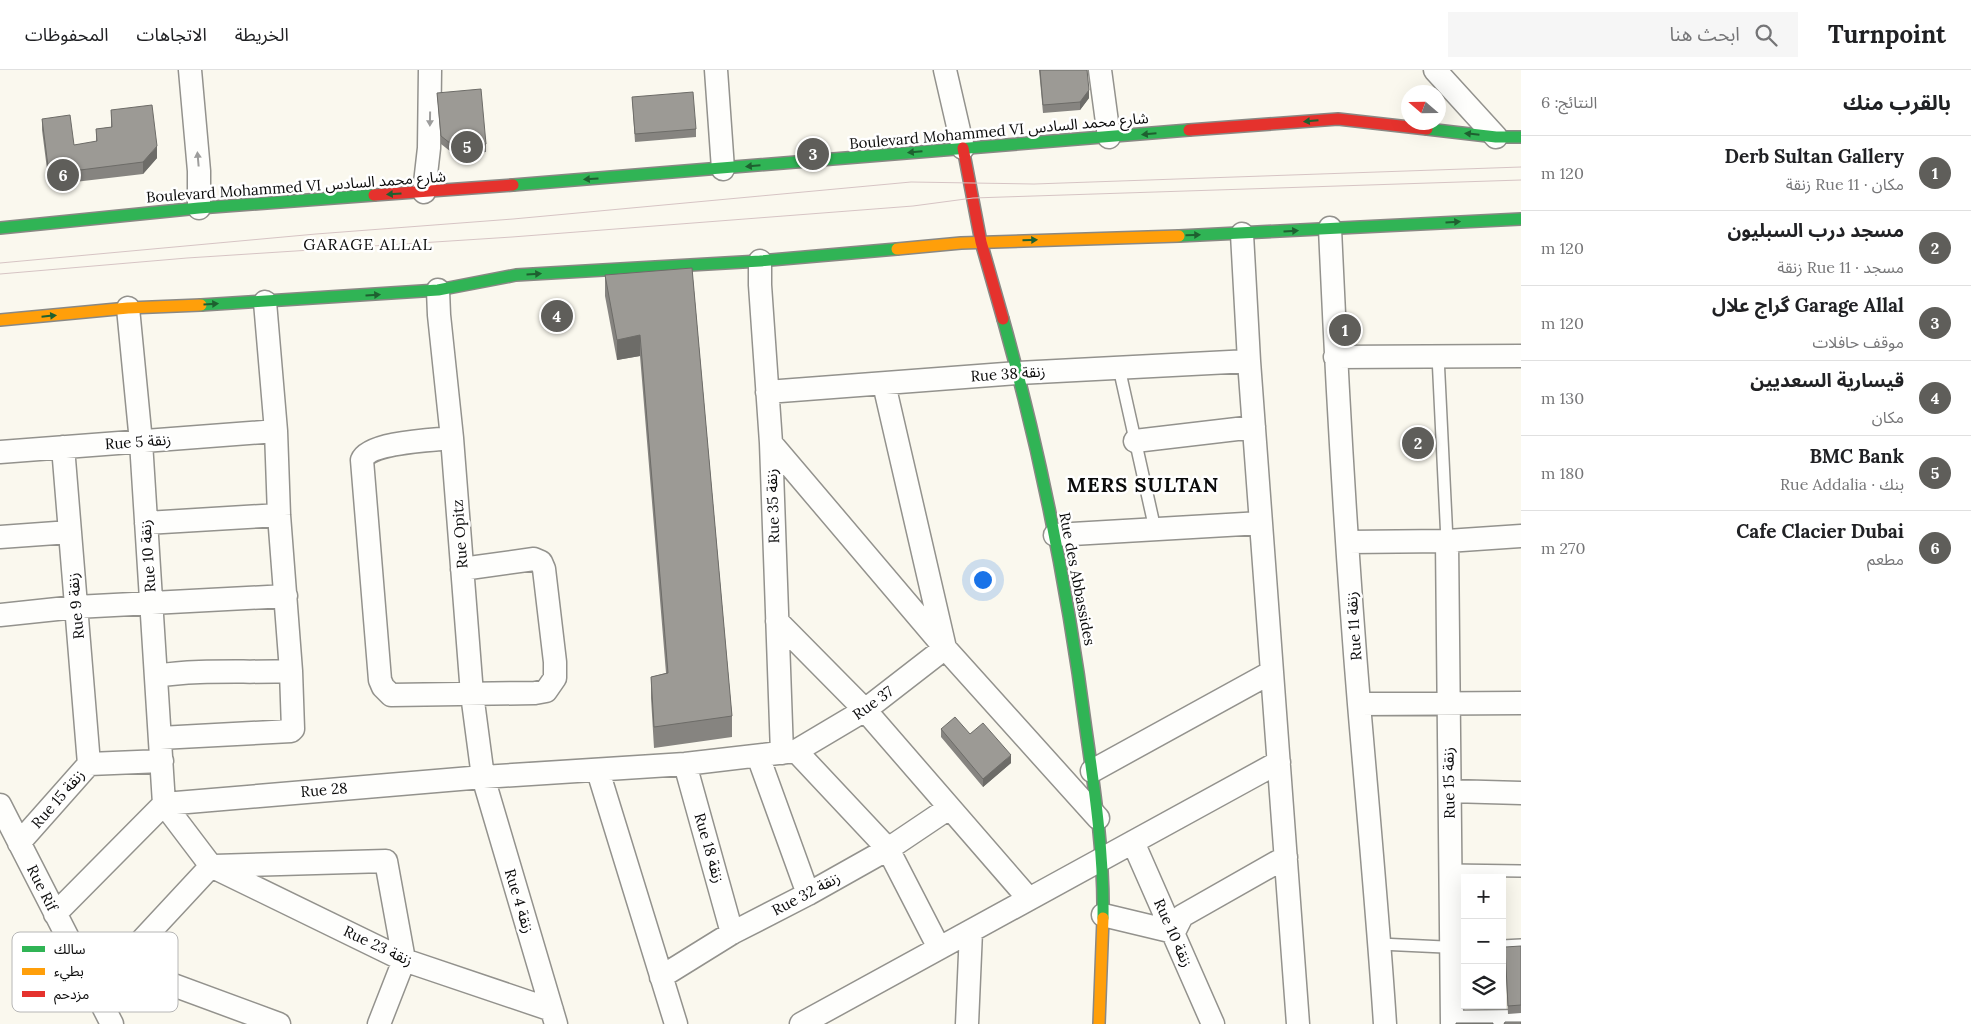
<!DOCTYPE html>
<html lang="ar">
<head>
<meta charset="utf-8">
<style>
	:root { --surface:#fff; --page:#f6f6f6; --text:#202124; --muted:#757577; --line:#e0e0e0; --accent:#5f5e5a }
	body { margin:0; font-family:Lora,"Noto Sans Arabic",serif; background:var(--page); color:var(--text); direction:rtl }
	.controls { position:absolute; right:15px; bottom:15px; display:grid; overflow:hidden; border-radius:0px; box-shadow:0 5px 20px #0002 }
	.controls button { width:45px; height:45px; display:grid; place-items:center; padding:0; border:0; border-bottom:1px solid var(--line); background:var(--surface); color:var(--text); font:25px sans-serif }
	.compass { position:absolute; left:1401px; top:15px; width:45px; height:45px; border-radius:50%; background:var(--surface); box-shadow:0 5px 20px #0002; rotate:290deg }
	.you { position:absolute; left:982px; top:509px; width:18px; height:18px; margin:-12px; border:4px solid #fff; border-radius:50%; background:#1a73e8; box-shadow:0 0 0 8px #1a73e833 }
	.badge { display:grid; place-items:center; width:32px; height:32px; border-radius:50%; background:var(--accent); color:#fff; font-size:16px; font-weight:700 }
	.pin { position:absolute; translate:-50% -50%; border:2px solid #fff; box-shadow:0 1px 5px #0006 }
	.list { margin:0; padding:0; list-style:none }
	h2 { display:flex; justify-content:space-between; align-items:center; height:65px; margin:0; padding:0 20px; font-size:21px }
	h2 small { font-size:16px; font-weight:400; color:var(--muted) }
	.list li { display:grid; grid-template-columns:32px 1fr auto; gap:15px; align-items:center; box-sizing:border-box; height:75px; padding:0 20px; border-top:1px solid var(--line) }
	.list b { display:block; font-size:19px; white-space:nowrap }
	.list p { margin:0; font-size:16px; white-space:nowrap; color:var(--muted) }
	.list em { font-size:16px; font-style:normal; color:var(--muted) }
	.icon { flex:none; width:28px; height:28px; fill:none; stroke:currentColor; stroke-width:2; stroke-linecap:round; stroke-linejoin:round }
	.map { position:relative; flex:none; width:1521px; height:954px; overflow:hidden; direction:ltr }
	header { display:flex; align-items:center; gap:30px; box-sizing:border-box; height:70px; padding:0 25px; background:var(--surface); border-bottom:1px solid var(--line) }
	header strong { font-size:24px }
	nav { display:flex; gap:28px; margin-inline-start:auto; font-size:18px }
	.search { width:350px; height:45px; background:var(--page); display:flex; align-items:center; gap:12px; box-sizing:border-box; padding:0 18px; border-radius:0px; color:var(--muted); font-size:19px }
	main { display:flex }
	aside { flex:1; background:var(--surface) }
	.map>svg:first-child { display:block }
	.lines { fill:none; stroke-linecap:round; stroke-linejoin:round }
	.lane-casing { stroke:#93928d; stroke-width:14 }
	.street-casing { stroke:#93928d; stroke-width:25 }
	.fast-casing { stroke:#898884; stroke-width:14 }
	.slow-casing { stroke:#898884; stroke-width:14 }
	.jam-casing { stroke:#898884; stroke-width:14 }
	.lane { stroke:#fefefc; stroke-width:11 }
	.street { stroke:#fefefc; stroke-width:22 }
	.fast { stroke:#30b455; stroke-width:11 }
	.slow { stroke:#ff9f0a; stroke-width:11 }
	.jam { stroke:#e5322d; stroke-width:11 }
	.tram { stroke:#d6c4c4; stroke-width:1 }
	.wall { fill:#868480 }
	.shaded-wall { fill:#6d6c68 }
	.building { fill:#9c9a95; stroke:#6d6c68 }
	.oneway { fill:#9d9d9c }
	.oneway2 { fill:#1e6030 }
	.labels { text-anchor:middle; stroke-width:5; stroke-linejoin:round; paint-order:stroke }
	.street-label { font-size:15px; fill:#0b0b0b; stroke:#fff }
	.neighbourhood-label { font-size:16px; letter-spacing:1px; fill:#0b0b0b; stroke:#fff }
	.district-label { font-size:20px; font-weight:bold; letter-spacing:1px; fill:#0b0b0b; stroke:#fff }
	.key { fill:#fff; stroke:#b6b6b6; stroke-width:1 }
	.key-label { font-size:14px; fill:#0b0b0b }
</style>
</head>
<body>
<header>
<strong>Turnpoint</strong>
<div class="search"><svg class="icon" aria-label="search" viewBox="0 0 24 24"><circle cx="10" cy="10" r="6"/><path d="M15 15l6 6"/></svg>ابحث هنا</div>
<nav><a>الخريطة</a><a>الاتجاهات</a><a>المحفوظات</a></nav>
</header>
<main>
<aside>
<h2>بالقرب منك<small>النتائج: 6</small></h2>
<ul class="list">
<li><span class="badge">1</span><div><b>Derb Sultan Gallery</b><p>مكان · Rue 11 زنقة</p></div><em>120 m</em></li>
<li><span class="badge">2</span><div><b>مسجد درب السبليون</b><p>مسجد · Rue 11 زنقة</p></div><em>120 m</em></li>
<li><span class="badge">3</span><div><b>Garage Allal گراج علال</b><p>موقف حافلات</p></div><em>120 m</em></li>
<li><span class="badge">4</span><div><b>قيسارية السعديين</b><p>مكان</p></div><em>130 m</em></li>
<li><span class="badge">5</span><div><b>BMC Bank</b><p>بنك · Rue Addalia</p></div><em>180 m</em></li>
<li><span class="badge">6</span><div><b>Cafe Clacier Dubai</b><p>مطعم</p></div><em>270 m</em></li>
</ul>
</aside>
<div class="map">
<svg width="1521" height="954" viewBox="0 0 1521 954">
	<rect width="100%" height="100%" fill="#faf8ee"/>
	<g class="lines">
		<g class="lane-casing">
			<path id="lane" d="M1438 286 1447 471
				M1119 298 1155 459
				M1450 800 1521 801
				M1380 874 1465 878
				M1502 876 1521 875"/>
		</g>
		<g class="street-casing">
			<path id="street" d="M190 0 199 101V138
				M716 0 723 99
				M945 0 963 78
				M1100 0 1109 67
				M1435 0 1496 67
				M424 122 429 78 430 0
				M1330 158C1337 317 1346 476 1359 634 1368 741 1378 847 1385 954
				M1242 164 1249 291 1298 954
				M760 191V215L771 373 782 683
				M438 220 439 245 452 368 472 624 483 707 556 954
				M128 238 141 372 164 734
				M1335 287 1521 286
				M767 322 1018 303 1249 291
				M452 368C434 370 369 372 362 390L380 610 383 617 391 625 535 623 546 621 555 608V592L544 499 541 492 534 489 462 499
				M1135 371 1254 357
				M771 373 945 578 1098 748
				M63 377 89 694
				M0 382 276 361
				M146 453 279 445
				M1055 465 1261 453
				M0 467 70 462
				M1447 471 1452 954
				M1348 472 1447 471 1521 466
				M0 545 76 537 286 526
				M777 551 865 640 1029 829
				M156 606C201 599 246 603 291 601
				M1359 634 1521 633
				M160 668 291 661 293 659 291 601 279 445 276 361 265 232
				M796 681 888 779 939 878
				M758 686 808 824
				M685 694 732 863
				M598 701 676 954
				M1092 701 1272 602
				M1450 721 1521 723
				M164 734 483 707 685 694 796 681 865 640 945 578 884 314
				M164 734 211 796 404 890 552 940
				M0 735 112 954
				M1133 772 1213 954
				M19 773 89 694 162 691
				M214 796 386 791 404 890
				M55 844 164 734
				M1103 845 1174 862
				M1174 862 1182 846 1286 787
				M78 890 96 884 119 895 279 954
				M119 895 211 796
				M661 907 732 863 808 824 888 779 949 738
				M1452 952 1521 951
				M379 954 404 890
				M801 954 1279 692
				M967 954 971 861"/>
		</g>
		<g class="fast-casing">
			<path id="fast" d="M1427 59 1496 67H1521
				M513 115 1189 60
				M0 158 199 138 374 125
				M1179 166 1521 149
				M201 235 438 220 516 205 760 191 897 179
				M1003 249C1041 384 1068 521 1086 660 1095 722 1104 785 1103 848"/>
		</g>
		<g class="slow-casing">
			<path id="slow" d="M897 179 961 173 1179 166
				M0 250 128 238 201 235
				M1099 954 1103 848"/>
		</g>
		<g class="jam-casing">
			<path id="jam" d="M1189 60 1338 49 1427 59
				M963 78 981 172 1003 249
				M374 125 513 115"/>
		</g>
		<use href="#lane" class="lane"/>
		<use href="#street" class="street"/>
		<use href="#fast" class="fast"/>
		<use href="#slow" class="slow"/>
		<use href="#jam" class="jam"/>
		<path class="tram" d="M0 193 316 164 513 149 911 112 1034 114 1521 97
			M0 204 187 188 512 167 913 136 973 128 1521 110"/>
	</g>
	<path class="wall" d="M1039 0H1087L1089 28 1080 40 1043 43Z
		M437 23 486 74V82L455 85 441 74Z
		M632 27 696 59V67L635 72Z
		M111 40 157 88 143 104 49 115 42 60V49L74 75 96 72V59L111 57Z
		M692 198 732 646V667L654 678 651 628V607L666 603 640 286 617 290 605 226V205Z
		M941 659 970 664 1011 693 983 717 941 667Z
		M1521 876V943L1508 944 1505 884Z"/>
	<path class="shaded-wall" d="M1089 20V28L1080 40V32Z
		M157 76V88L143 104V92Z
		M640 265V286L617 290V270Z
		M1011 685V693L983 717V709Z"/>
	<path class="building" d="M1040 0H1087L1089 20 1080 32 1043 35Z
		M481 19 486 74 455 77 441 66 437 23Z
		M693 22 696 59 635 64 632 27Z
		M152 35 157 76 143 92 49 104 42 49 70 45 74 75 97 71 96 59 112 57 111 40Z
		M692 198 732 646 654 657 651 607 668 603 640 265 617 270 605 205Z
		M955 647 970 664 983 653 1011 685 983 709 941 659Z
		M1521 876V935L1508 936 1505 877Z
		M1505 952H1521V954H1504Z
		M1456 953H1493V954H1456Z"/>
	<defs><path id="oneway-solid" d="M-6-.8H1V-3.2L6.5 0L1 3.2V.8H-6Z" transform="scale(1.25)"/></defs>
	<g class="oneway">
		<use href="#oneway-solid" transform="translate(430 49) rotate(91)"/>
		<use href="#oneway-solid" transform="translate(198 89) rotate(-95)"/>
	</g>
	<g class="oneway2">
		<use href="#oneway-solid" transform="translate(1311 51) rotate(175)"/>
		<use href="#oneway-solid" transform="translate(1149 64) rotate(175)"/>
		<use href="#oneway-solid" transform="translate(1472 64) rotate(-174)"/>
		<use href="#oneway-solid" transform="translate(915 82) rotate(175)"/>
		<use href="#oneway-solid" transform="translate(753 96) rotate(175)"/>
		<use href="#oneway-solid" transform="translate(591 109) rotate(176)"/>
		<use href="#oneway-solid" transform="translate(394 124) rotate(176)"/>
		<use href="#oneway-solid" transform="translate(1453 152) rotate(-3)"/>
		<use href="#oneway-solid" transform="translate(1291 161) rotate(-4)"/>
		<use href="#oneway-solid" transform="translate(1193 165) rotate(-1)"/>
		<use href="#oneway-solid" transform="translate(1030 170) rotate(-2)"/>
		<use href="#oneway-solid" transform="translate(534 204) rotate(-3)"/>
		<use href="#oneway-solid" transform="translate(373 225) rotate(-4)"/>
		<use href="#oneway-solid" transform="translate(211 234) rotate(-3)"/>
		<use href="#oneway-solid" transform="translate(49 246) rotate(-6)"/>
	</g>
	<g class="labels">
		<g class="street-label">
			<text transform="translate(999 61) rotate(-5)" y="5">Boulevard Mohammed VI شارع محمد السادس</text>
			<text transform="translate(296 117) rotate(-4)" y="5">Boulevard Mohammed VI شارع محمد السادس</text>
			<text transform="translate(1008 304) rotate(-4)" y="5">Rue 38 زنقة</text>
			<text transform="translate(138 372) rotate(-4)" y="5">Rue 5 زنقة</text>
			<text transform="translate(773 436) rotate(-92)" y="5">Rue 35 زنقة</text>
			<text transform="translate(460 464) rotate(-94)" y="5">Rue Opitz</text>
			<text transform="translate(148 486) rotate(-94)" y="5">Rue 10 زنقة</text>
			<text transform="translate(1077 509) rotate(79)" y="5">Rue des Abbassides</text>
			<text transform="translate(76 536) rotate(-95)" y="5">Rue 9 زنقة</text>
			<text transform="translate(1354 556) rotate(-94)" y="5">Rue 11 زنقة</text>
			<text transform="translate(873 633) rotate(-36)" y="5">Rue 37</text>
			<text transform="translate(1449 713) rotate(-91)" y="5">Rue 15 زنقة</text>
			<text transform="translate(324 720) rotate(-5)" y="5">Rue 28</text>
			<text transform="translate(58 729) rotate(-49)" y="5">Rue 15 زنقة</text>
			<text transform="translate(709 778) rotate(74)" y="5">Rue 18 زنقة</text>
			<text transform="translate(42 818) rotate(63)" y="5">Rue Rif</text>
			<text transform="translate(806 824) rotate(-28)" y="5">Rue 32 زنقة</text>
			<text transform="translate(519 831) rotate(73)" y="5">Rue 4 زنقة</text>
			<text transform="translate(1173 863) rotate(66)" y="5">Rue 10 زنقة</text>
			<text transform="translate(378 876) rotate(25)" y="5">Rue 23 زنقة</text>
		</g>
		<g class="neighbourhood-label">
			<text x="368" y="180">GARAGE ALLAL</text>
		</g>
		<g class="district-label">
			<text x="1143" y="422">MERS SULTAN</text>
		</g>
	</g>
	<rect x="12" y="862" width="166" height="80" rx="8" class="key"/>
	<rect x="22" y="876" width="23" height="6" fill="#30b455"/>
	<rect x="22" y="898" width="23" height="7" fill="#ff9f0a"/>
	<rect x="22" y="921" width="23" height="6" fill="#e5322d"/>
	<g class="key-label">
		<text x="54" y="884">سالك</text>
		<text x="54" y="906">بطيء</text>
		<text x="54" y="929">مزدحم</text>
	</g>
</svg>
<div class="controls">
<button>+</button>
<button>−</button>
<button><svg class="icon" aria-label="layers" viewBox="0 0 24 24"><path d="M12 4l9 5-9 5-9-5zM3 14l9 5 9-5"/></svg></button>
</div>
<svg class="compass" viewBox="-18 -18 36 36"><path d="M0-13l5 13h-10z" fill="#e53935"/><path d="M0 13l5-13h-10z" fill="#757577"/></svg>
<div class="you"></div>
<div class="pin badge" style="left:1345px;top:260px">1</div>
<div class="pin badge" style="left:1418px;top:373px">2</div>
<div class="pin badge" style="left:813px;top:84px">3</div>
<div class="pin badge" style="left:557px;top:246px">4</div>
<div class="pin badge" style="left:467px;top:77px">5</div>
<div class="pin badge" style="left:63px;top:105px">6</div>
</div>
</main>
</body>
</html>
